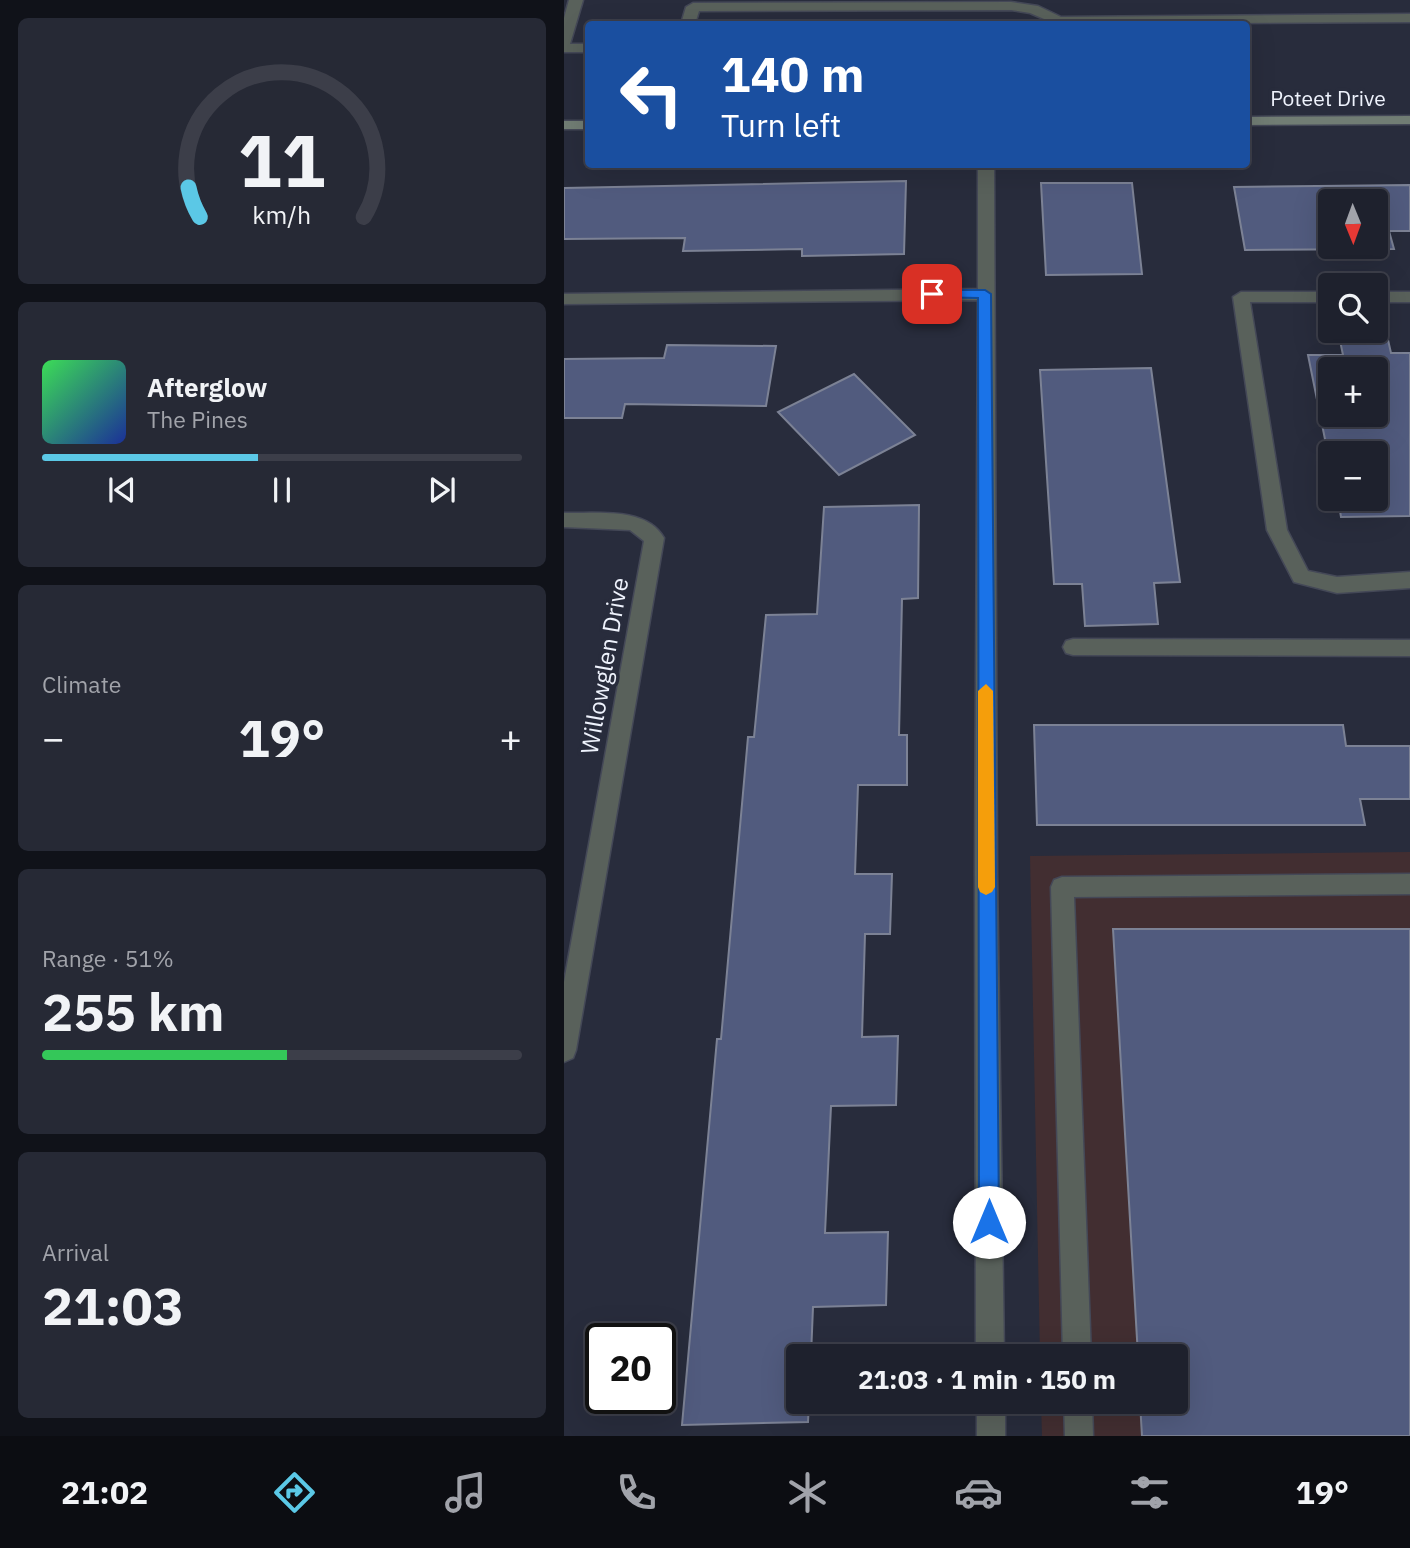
<!DOCTYPE html>
<html lang="en">
<head>
<meta charset="utf-8">
<style>
	:root { --surface:#1e212d; --page:#262935; --text:#f1f3f6; --muted:#a1a3aa; --line:#3c3e49; --accent:#5bc8e6 }
	body { margin:0; font-family:"IBM Plex Sans",sans-serif; background:var(--page); color:var(--text); height:100vh; display:flex; flex-direction:column; font-size:26px; white-space:nowrap }
	* { box-sizing:border-box; margin:0 }
	p { font-size:23px; color:var(--muted) }
	.icon { flex:none; width:38px; height:38px; fill:none; stroke:currentColor; stroke-width:2; stroke-linecap:round; stroke-linejoin:round }
	.map { position:relative; flex:1; overflow:hidden }
	.drawer { display:flex; flex-direction:column; gap:18px; padding:18px; background:#101219; width:564px }
	.drawer>* { flex:none }
	.top-card { position:absolute; left:21px; top:21px; width:665px; height:147px; border-radius:7px; box-shadow:0 7px 28px #0002,0 0 0 2px var(--line); background:#1a4fa0; color:#fff; overflow:hidden }
	.needle { width:46px; rotate:179deg }
	.fabs { position:absolute; left:754px; top:189px; display:grid; gap:14px }
	.fabs a { display:grid; place-items:center; width:70px; height:70px; border-radius:7px; background:var(--surface); box-shadow:0 7px 28px #0002,0 0 0 2px var(--line); font-size:35px }
	.speed { position:absolute; left:21px; top:1323px; display:flex; gap:14px; font-size:35px; font-weight:700; text-align:center }
	.speed>* { display:grid; place-content:center; width:91px; height:91px; border-radius:50%; background:var(--surface); box-shadow:0 7px 28px #0002,0 0 0 2px var(--line); line-height:1 }
	.speed .limit { border:4px solid #111; border-radius:10px; background:#fff; color:#111 }
	.pin { position:absolute; display:grid; place-items:center; width:60px; height:60px; color:#fff; margin:-30px; border-radius:14px; box-shadow:0 4px 10px #0006 }
	.me { position:absolute; width:77px; margin:-38px; rotate:0deg; stroke-linejoin:round; filter:drop-shadow(0 0 5px #0008) }
	.turn { display:flex; align-items:center; gap:24px; height:147px; padding:0 21px; font-size:32px }
	.turn .icon { width:91px; height:91px; stroke-width:2.5 }
	.turn b { display:block; font-size:49px; line-height:60px }
	.big { font-size:52px; font-weight:800; line-height:1.1 }
	.drawer .card { flex:1; display:flex; flex-direction:column; justify-content:center; gap:10px; min-width:0; padding:0 24px; border-radius:10px; background:var(--page) }
	.drawer .dial { align-items:center; gap:0 }
	.dial svg { height:182px; overflow:visible; fill:none; stroke:var(--line); stroke-width:7; stroke-linecap:round; text-anchor:middle }
	.dial text { fill:var(--text); stroke:none }
	.song { display:flex; align-items:center; gap:21px }
	.cover { width:84px; height:84px; border-radius:10px; background:linear-gradient(135deg,hsl(130 70% 55%),hsl(230 70% 35%)) }
	.played { height:7px; border-radius:4px; background:linear-gradient(90deg,var(--accent) 45%,var(--line) 45%) }
	.keys { display:flex; justify-content:space-around; direction:ltr }
	.heat { display:flex; justify-content:space-between; align-items:center; font-size:38px; direction:ltr }
	.charge { height:10px; border-radius:5px; background:linear-gradient(90deg,#34c759 51%,var(--line) 0) }
	.trip { position:absolute; left:222px; top:1344px; width:402px; height:70px; border-radius:7px; background:var(--surface); box-shadow:0 7px 28px #0002,0 0 0 2px var(--line); font-weight:800; line-height:70px; text-align:center }
	.tabs { display:flex; height:112px; justify-content:space-around; align-items:center; background:#0c0d12; color:var(--muted) }
	.tabs .icon { width:49px; height:49px }
	.tabs .active { color:var(--accent) }
	.tabs b { font-size:32px; color:var(--text) }
	main { display:flex; flex:1; min-height:0 }
	.map>svg:first-child { display:block }
	.commercial { fill:#422e31 }
	.building { fill:#515b7e; stroke:#7c8295; stroke-width:2; fill-rule:evenodd }
	.lines { fill:none; stroke-linecap:round; stroke-linejoin:round }
	.lane-casing { stroke:#444857; stroke-width:3 }
	.street-casing { stroke:#444857; stroke-width:3 }
	.secondary-casing { stroke:#444857; stroke-width:3 }
	.lane { fill:#59615b; fill-rule:evenodd }
	.street { fill:#59615b; fill-rule:evenodd }
	.secondary { fill:#717d74; fill-rule:evenodd }
	.route { fill:#1a73e8; stroke:#114b97; stroke-width:2 }
	.slow { fill:#f59e0b }
	.labels { text-anchor:middle; stroke-width:7; stroke-linejoin:round; paint-order:stroke }
	.far-street-label { font-size:21px; fill:#eef2fc; stroke:#282c3c }
	.street-label { font-size:24px; fill:#eef2fc; stroke:#282c3c }
</style>
</head>
<body>
<main>
<section class="drawer">
<div class="card dial"><svg viewBox="0 0 100 80">
<path d="M14 69A42 42 0 1 1 86 69"/>
<path d="M14 69A42 42 0 0 1 9 56" stroke="#5bc8e6"/>
<text x="50" y="56" font-size="32" font-weight="700">11</text>
<text x="50" y="72" font-size="11">km/h</text>
</svg></div>
<div class="card">
<div class="song"><i class="cover"></i><div><b>Afterglow</b><p>The Pines</p></div></div>
<div class="played"></div>
<div class="keys"><svg class="icon" aria-label="previous" viewBox="0 0 24 24"><path d="M18 5L8 12l10 7zM5 5v14"/></svg><svg class="icon" aria-label="pause" viewBox="0 0 24 24"><path d="M8 5v14M16 5v14"/></svg><svg class="icon" aria-label="next" viewBox="0 0 24 24"><path d="M6 5l10 7-10 7zM19 5v14"/></svg></div>
</div>
<div class="card"><p>Climate</p>
<div class="heat"><a>−</a><b class="big">19°</b><a>+</a></div>
</div>
<div class="card"><p>Range · 51%</p><b class="big">255 km</b><div class="charge"></div></div>
<div class="card"><p>Arrival</p><b class="big">21:03</b></div>
</section>
<div class="map">
<svg width="847" height="1436" viewBox="0 0 847 1436">
	<rect width="100%" height="100%" fill="#282c3c"/>
	<path class="commercial" d="M 846,852 L 846,1436 L 478,1436 L 477,1402 L 612,1402 L 612,1356 L 476,1356 L 466,856 Z"/>
	<path class="building" d="M 342,181 L 340,254 L 238,256 L 238,249 L 119,251 L 121,238 L 0,239 L 0,188 Z
		M 477,183 L 568,183 L 578,274 L 482,275 Z
		M 846,185 L 846,231 L 825,231 L 830,249 L 681,250 L 670,187 ZM 766,201 L 812,201 L 812,247 L 766,247 Z
		M 774,331 L 822,331 L 827,353 L 846,353 L 846,516 L 777,517 L 774,499 L 812,499 L 812,453 L 766,453 L 766,464 L 744,355 L 779,355 ZM 766,369 L 812,369 L 812,415 L 766,415 Z
		M 103,345 L 212,346 L 202,406 L 61,404 L 58,418 L 0,418 L 0,359 L 100,358 Z
		M 587,368 L 616,582 L 590,583 L 594,624 L 521,626 L 518,584 L 490,584 L 476,370 Z
		M 290,374 L 351,435 L 275,475 L 214,412 Z
		M 355,505 L 354,598 L 338,599 L 335,735 L 343,735 L 343,785 L 294,785 L 291,874 L 328,874 L 326,934 L 301,934 L 298,1037 L 334,1036 L 332,1105 L 267,1106 L 261,1233 L 324,1232 L 322,1305 L 249,1307 L 247,1356 L 234,1356 L 234,1402 L 245,1402 L 244,1422 L 118,1425 L 153,1039 L 157,1039 L 184,737 L 190,737 L 202,615 L 253,614 L 260,507 Z
		M 470,725 L 779,725 L 782,746 L 846,746 L 846,799 L 796,799 L 801,825 L 473,825 Z
		M 549,929 L 846,929 L 846,1436 L 578,1436 L 576,1402 L 612,1402 L 612,1356 L 574,1356 Z"/>
	<g class="lines">
		<g class="lane-casing">
			<path id="lane" d="M 5,0 L 19,0 L 6,44 L 24,44 L 24,52 L 0,52 L 0,18 Z
				M 447,2 L 474,6 L 497,17 L 847,14 L 847,22 L 492,24 L 466,13 L 447,10 L 135,11 L 131,24 L 117,24 L 122,7 L 129,3 Z
				M 414,164 L 430,164 L 433,874 L 440,1356 L 412,1356 L 411,874 L 414,300 L 0,304 L 0,294 L 414,289 Z
				M 677,292 L 766,292 L 766,302 L 686,302 L 723,530 L 744,571 L 773,577 L 847,572 L 847,588 L 773,593 L 730,582 L 703,530 L 669,297 Z
				M 812,292 L 847,292 L 847,302 L 812,302 Z
				M 509,639 L 847,640 L 847,656 L 509,655 L 502,653 L 499,647 L 502,641 Z
				M 847,874 L 847,894 L 510,897 L 527,1356 L 499,1356 L 487,887 L 490,880 L 498,877 Z
				M 413,1402 L 441,1402 L 441,1436 L 413,1436 Z
				M 500,1402 L 528,1402 L 529,1436 L 501,1436 Z"/>
		</g>
		<g class="street-casing">
			<path id="street" d="M 0,513 C 31,514 82,506 100,538 L 12,1050 L 9,1058 L 0,1062 L 0,982 L 80,541 L 66,530 L 0,527 Z"/>
		</g>
		<g class="secondary-casing">
			<path id="secondary" d="M 847,116 L 847,124 L 682,125 L 682,117 Z
				M 0,121 L 24,121 L 24,129 L 0,129 Z"/>
		</g>
		<use href="#lane" class="lane"/>
		<use href="#street" class="street"/>
		<use href="#secondary" class="secondary"/>
	</g>
	<path class="route" d="M 368,290 L 421,290 L 427,294 L 435,1222 L 432,1229 L 425,1232 L 418,1229 L 415,1222 L 414,298 L 364,297 L 364,291 Z"/>
	<path class="slow" d="M 422,684 L 429,691 L 431,887 L 428,892 L 422,895 L 416,892 L 414,887 L 414,691 Z"/>
	<g class="labels">
		<g class="far-street-label">
			<text x="764" y="106">Poteet Drive</text>
		</g>
		<g class="street-label">
			<text transform="translate(41 666) rotate(-80)" y="8">Willowglen Drive</text>
		</g>
	</g>
</svg>
<div class="fabs">
<a><svg class="needle" viewBox="-14 -14 28 28"><path d="M0-13l5 13h-10z" fill="#e53935"/><path d="M0 13l5-13h-10z" fill="#a1a3aa"/></svg></a>
<a><svg class="icon" aria-label="search" viewBox="0 0 24 24"><circle cx="10" cy="10" r="6"/><path d="M15 15l6 6"/></svg></a>
<a>+</a>
<a>−</a>
</div>
<div class="speed"><div class="limit">20</div></div>
<div class="pin" style="left:368px;top:294px;background:#d93025"><svg class="icon" aria-label="arrive" viewBox="0 0 24 24"><path d="M6 21V4h12l-3 4 3 4H6"/></svg></div>
<svg class="me" style="left:425px;top:1222px" viewBox="-20 -20 40 40"><circle r="19" fill="#fff"/><path d="M0-13L10 11 0 6-10 11z" fill="#1a73e8"/></svg>
<div class="trip">21:03 · 1 min · 150 m</div>
<div class="top-card">
<div class="turn"><svg class="icon" aria-label="left" viewBox="0 0 24 24"><path d="M17 20v-9H6M10 6l-5 5 5 5"/></svg><div><b>140 m</b>Turn left</div></div>
</div>
</div>
</main>
<nav class="tabs">
<b>21:02</b>
<svg class="icon active" aria-label="directions" viewBox="0 0 24 24"><path d="M12 3l9 9-9 9-9-9zM9 14v-3h6M13 9l2 2-2 2"/></svg>
<svg class="icon" aria-label="music" viewBox="0 0 24 24"><path d="M9 18V5l10-2v13"/><circle cx="6" cy="18" r="3"/><circle cx="16" cy="16" r="3"/></svg>
<svg class="icon" aria-label="phone" viewBox="0 0 24 24"><path d="M5 4h4l2 5-3 2q2 4 5 5l2-3 5 2v4C11 20 4 13 5 4z"/></svg>
<svg class="icon" aria-label="climate" viewBox="0 0 24 24"><path d="M12 3v18M4 7l16 10M4 17L20 7"/></svg>
<svg class="icon" aria-label="car" viewBox="0 0 24 24"><path d="M5 17H2v-5l4-1 3-4h7l3 4 3 1v5h-3M9 17h6M6 11h13"/><circle cx="7" cy="17" r="2"/><circle cx="17" cy="17" r="2"/></svg>
<svg class="icon" aria-label="filters" viewBox="0 0 24 24"><path d="M4 7h16M4 17h16"/><circle cx="9" cy="7" r="2"/><circle cx="15" cy="17" r="2"/></svg>
<b>19°</b>
</nav>
</body>
</html>
